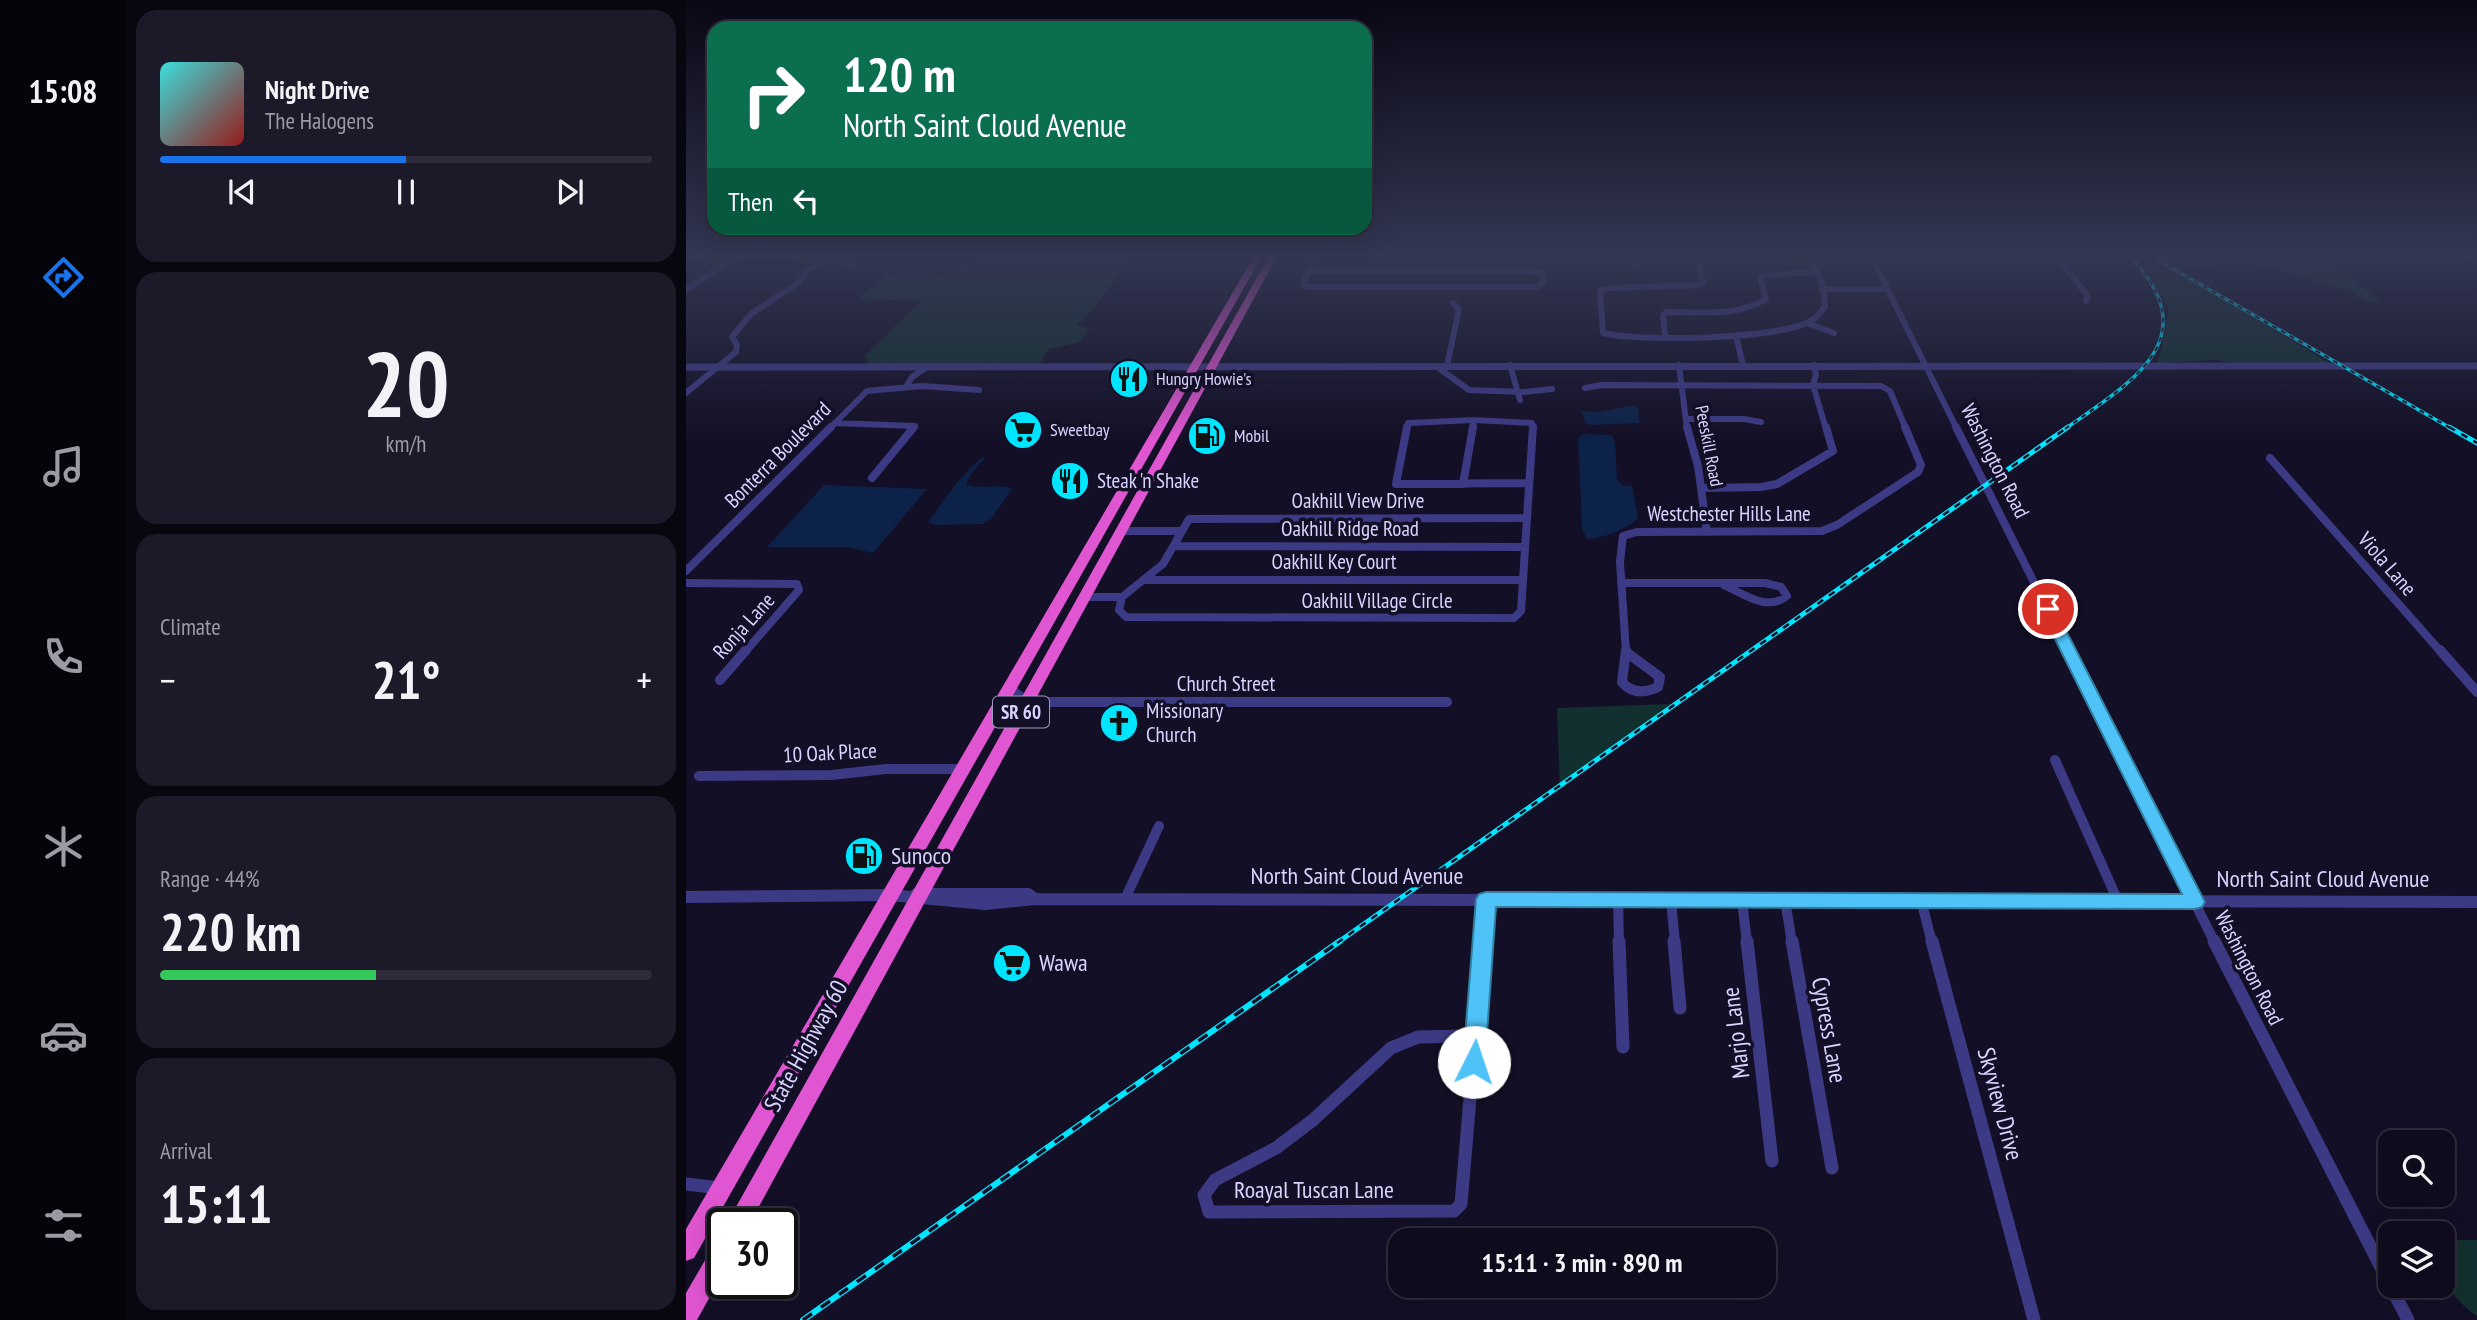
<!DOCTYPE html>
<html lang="en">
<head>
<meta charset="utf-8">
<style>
	:root { --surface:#0e0b1c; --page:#1c1929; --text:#f1f3f6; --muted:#9b9ba3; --line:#2e2b3b; --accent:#1a73e8 }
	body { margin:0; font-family:"PT Sans Narrow",sans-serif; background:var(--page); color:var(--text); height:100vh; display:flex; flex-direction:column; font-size:26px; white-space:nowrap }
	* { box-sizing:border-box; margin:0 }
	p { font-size:23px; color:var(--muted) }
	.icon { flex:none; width:38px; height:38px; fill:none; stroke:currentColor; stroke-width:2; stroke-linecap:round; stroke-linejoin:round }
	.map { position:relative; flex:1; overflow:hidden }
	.drawer { display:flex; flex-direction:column; gap:10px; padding:10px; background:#08060f; width:560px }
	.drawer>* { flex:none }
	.guide { position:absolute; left:21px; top:21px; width:665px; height:214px; border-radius:21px; box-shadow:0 7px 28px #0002,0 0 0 2px var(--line); background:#0b6e4f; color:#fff; overflow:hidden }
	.buttons { position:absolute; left:1692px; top:1130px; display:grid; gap:14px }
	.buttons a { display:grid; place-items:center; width:77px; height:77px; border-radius:14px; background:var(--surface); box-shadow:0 7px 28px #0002,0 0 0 2px var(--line); font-size:35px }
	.speed { position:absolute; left:21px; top:1208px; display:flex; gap:14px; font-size:35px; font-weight:700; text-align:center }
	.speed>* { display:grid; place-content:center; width:91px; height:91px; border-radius:50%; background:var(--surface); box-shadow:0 7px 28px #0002,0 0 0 2px var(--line); line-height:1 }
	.speed .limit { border:4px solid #111; border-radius:10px; background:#fff; color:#111 }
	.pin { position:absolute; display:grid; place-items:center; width:60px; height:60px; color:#fff; margin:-30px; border:4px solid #fff; border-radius:50%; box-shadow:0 2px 7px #0007 }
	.me { position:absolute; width:77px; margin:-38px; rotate:4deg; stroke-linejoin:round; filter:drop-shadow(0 0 5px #0008) }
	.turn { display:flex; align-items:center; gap:24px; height:147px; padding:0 21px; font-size:32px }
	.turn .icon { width:91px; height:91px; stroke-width:2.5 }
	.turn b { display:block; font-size:49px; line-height:60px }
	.then { display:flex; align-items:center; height:66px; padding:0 21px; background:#0003; gap:14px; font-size:26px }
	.big { font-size:52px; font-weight:600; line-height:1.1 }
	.drawer .tile { flex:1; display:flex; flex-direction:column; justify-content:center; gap:10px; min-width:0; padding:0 24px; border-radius:21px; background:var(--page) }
	.drawer .dial { align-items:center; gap:0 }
	.dial b { font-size:91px; line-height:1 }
	.song { display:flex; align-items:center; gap:21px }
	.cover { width:84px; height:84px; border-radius:10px; background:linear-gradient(135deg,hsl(180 70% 55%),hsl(0 70% 35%)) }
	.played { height:7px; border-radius:4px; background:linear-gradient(90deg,var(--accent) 50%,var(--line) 50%) }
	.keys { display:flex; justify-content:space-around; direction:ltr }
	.heat { display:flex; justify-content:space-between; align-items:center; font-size:38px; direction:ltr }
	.charge { height:10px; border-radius:5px; background:linear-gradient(90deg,#34c759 44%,var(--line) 0) }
	.trip { position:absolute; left:702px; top:1228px; width:388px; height:70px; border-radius:21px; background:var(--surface); box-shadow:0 7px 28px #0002,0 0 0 2px var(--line); font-weight:600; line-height:70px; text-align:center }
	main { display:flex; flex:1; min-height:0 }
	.dock { display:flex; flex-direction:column; width:126px; justify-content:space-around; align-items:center; background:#06040b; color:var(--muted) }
	.dock .icon { width:49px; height:49px }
	.dock .active { color:var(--accent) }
	.dock b { font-size:32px; color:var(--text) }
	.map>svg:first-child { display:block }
	.green { fill:#12302f }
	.water { fill:#0c2248 }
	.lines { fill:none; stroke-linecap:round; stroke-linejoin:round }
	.minor-far3 { stroke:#3d3a85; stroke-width:6 }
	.minor-far2 { stroke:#3d3a85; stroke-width:8 }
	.minor-far1 { stroke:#3d3a85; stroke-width:10 }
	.minor { stroke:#3d3a85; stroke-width:13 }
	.tertiary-far1 { stroke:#3d3a85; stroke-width:7 }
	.tertiary { stroke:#3d3a85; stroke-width:12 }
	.trunk { fill:#e055d1; fill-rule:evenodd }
	.rail-far2-casing { stroke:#00e5ff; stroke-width:3.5 }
	.rail-far1-casing { stroke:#00e5ff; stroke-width:5 }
	.rail-casing { stroke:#00e5ff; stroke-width:6 }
	.rail-far2 { stroke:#130f26; stroke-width:2; stroke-dasharray:5; stroke-linecap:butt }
	.rail-far1 { stroke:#130f26; stroke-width:2.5; stroke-dasharray:7; stroke-linecap:butt }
	.rail { stroke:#130f26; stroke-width:3.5; stroke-dasharray:11; stroke-linecap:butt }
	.route { fill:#4fc3f7; stroke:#337fa1; stroke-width:2 }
	.labels { text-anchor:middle; stroke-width:7; stroke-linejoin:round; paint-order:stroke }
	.far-poi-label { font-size:18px; fill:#d9d4ff; stroke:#130f26; text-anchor:start }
	.far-street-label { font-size:18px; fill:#d9d4ff; stroke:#130f26 }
	.shield { fill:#130f26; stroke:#9e99be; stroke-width:2 }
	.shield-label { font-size:19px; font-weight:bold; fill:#d9d4ff }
	.street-label { font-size:21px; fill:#d9d4ff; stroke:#130f26 }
	.poi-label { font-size:21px; fill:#d9d4ff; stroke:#130f26; text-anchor:start }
	.near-poi-label { font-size:24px; fill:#d9d4ff; stroke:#130f26; text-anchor:start }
	.near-street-label { font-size:24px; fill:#d9d4ff; stroke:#130f26 }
</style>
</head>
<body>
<main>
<nav class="dock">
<b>15:08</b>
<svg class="icon active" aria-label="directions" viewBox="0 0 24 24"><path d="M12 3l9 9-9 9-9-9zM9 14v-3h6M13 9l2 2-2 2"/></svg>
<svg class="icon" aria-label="music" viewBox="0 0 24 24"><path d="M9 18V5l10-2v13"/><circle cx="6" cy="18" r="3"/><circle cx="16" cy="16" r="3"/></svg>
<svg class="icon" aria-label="phone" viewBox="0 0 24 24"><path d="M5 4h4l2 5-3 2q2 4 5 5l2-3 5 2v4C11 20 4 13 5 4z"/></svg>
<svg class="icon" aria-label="climate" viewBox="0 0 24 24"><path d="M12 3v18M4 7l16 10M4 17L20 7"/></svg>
<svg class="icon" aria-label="car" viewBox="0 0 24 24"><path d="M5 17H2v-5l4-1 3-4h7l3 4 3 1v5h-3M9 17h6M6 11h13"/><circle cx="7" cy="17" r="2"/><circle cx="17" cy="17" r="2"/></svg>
<svg class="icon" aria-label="filters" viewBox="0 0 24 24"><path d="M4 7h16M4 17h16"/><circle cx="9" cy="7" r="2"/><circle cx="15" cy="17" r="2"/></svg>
</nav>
<section class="drawer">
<div class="tile">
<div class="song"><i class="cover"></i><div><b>Night Drive</b><p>The Halogens</p></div></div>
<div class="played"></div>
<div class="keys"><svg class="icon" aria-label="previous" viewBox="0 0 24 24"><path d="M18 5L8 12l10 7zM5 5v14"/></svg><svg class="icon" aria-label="pause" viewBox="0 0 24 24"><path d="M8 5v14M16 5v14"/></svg><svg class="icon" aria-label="next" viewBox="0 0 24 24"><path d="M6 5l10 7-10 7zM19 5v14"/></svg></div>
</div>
<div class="tile dial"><b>20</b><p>km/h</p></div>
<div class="tile"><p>Climate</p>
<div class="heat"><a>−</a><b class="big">21°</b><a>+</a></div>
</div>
<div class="tile"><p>Range · 44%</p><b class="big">220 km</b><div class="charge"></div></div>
<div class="tile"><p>Arrival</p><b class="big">15:11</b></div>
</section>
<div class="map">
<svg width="1791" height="1320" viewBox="0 0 1791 1320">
	<rect width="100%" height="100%" fill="#130f26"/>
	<path class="green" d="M 289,256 L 449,256 C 431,274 408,313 391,324 L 403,330 L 394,342 L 363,349 L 352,366 L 197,366 L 182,363 L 179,355 C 200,337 216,317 237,301 L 171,299 L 203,274 L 204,277 C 239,278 261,280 289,256 Z
		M 1457,256 L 1638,256 L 1695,302 L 1679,301 L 1666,291 L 1586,268 L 1571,265 L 1483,267 L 1647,365 L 1553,364 L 1530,360 L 1471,363 L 1476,348 L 1483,308 L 1462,272 Z
		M 984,704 L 874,790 L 871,708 Z
		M 1757,1240 L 1791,1240 L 1791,1316 C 1759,1294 1757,1276 1757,1240 Z"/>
	<path class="water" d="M 944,406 L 951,406 L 954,423 L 905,425 L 900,423 L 895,411 L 913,412 Z
		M 899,434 L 926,435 L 929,444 L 931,480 L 936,485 L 946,486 L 952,518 C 943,528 916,539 901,539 L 896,529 L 892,438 Z
		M 296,457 L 299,458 L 285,474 L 280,484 C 294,491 314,482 326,489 L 305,519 L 297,524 L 250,525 L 242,522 L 272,481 Z
		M 138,485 L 139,485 L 241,489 L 187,553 L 161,547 L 81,547 Z"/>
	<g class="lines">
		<path class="minor-far3" d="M 0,256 L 107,256 L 167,264
			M 949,256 L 949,264
			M 1011,256 L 1017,283 L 1014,285 L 924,288 L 914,291 L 917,333 C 953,342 1098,340 1128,319 C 1132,316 1135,311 1139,307 L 1138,289 L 1124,256
			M 1185,256 L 1271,429
			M 1371,257 L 1402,296 L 1400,301
			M 1186,260 L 1373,260
			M 622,271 L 847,271 L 856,274 L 857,283 L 851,287 L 622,287 L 617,285 Z
			M 622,271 L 630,256
			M 1136,289 L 1201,289
			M 0,290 L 49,257
			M 1121,323 L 1148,333
			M 979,335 L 977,316 L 980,312 C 1013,312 1051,317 1080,299 L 1074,278 L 1077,275 L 1130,272
			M 1050,336 L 1057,365
			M 824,365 L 834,400
			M 993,365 L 1001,429
			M 1128,365 L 1130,375 L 1127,385 L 1140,429
			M 755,366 L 754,369 L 783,390 L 838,392 L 866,389
			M 761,366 L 773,309 L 767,303
			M 220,387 L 226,377 L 241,367
			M 899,388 L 916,385 L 1195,386 L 1204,391 L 1220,429
			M 0,393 L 50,352 L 51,345 L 46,337 L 65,314 L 112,283 L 123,269 L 145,256
			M 1001,419 L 1058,419 L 1075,422
			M 149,423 L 229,426 L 227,429
			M 143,429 L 181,391 L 236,386 L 293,390
			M 721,429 L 722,423 L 788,420 L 846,423 L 847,429
			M 787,429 L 788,420"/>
		<path class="minor-far2" d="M 721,427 L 710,484 L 843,483
			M 1001,427 L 1012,466 L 1021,532
			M 1270,427 L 1383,652
			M 1584,458 L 1755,652
			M 186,478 L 228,427
			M 777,484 L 787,427
			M 1015,488 L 1075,487 L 1091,484 L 1147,451 L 1140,427
			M 841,518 L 835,611 L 828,618 L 440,617 L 433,610 L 436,597 L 477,564 L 503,519 Z
			M 841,518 L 847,427
			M 436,531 L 495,531
			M 489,546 L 839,547
			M 0,571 L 145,427
			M 460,580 L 837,580
			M 0,583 L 111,584 L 113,590 L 59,652
			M 935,583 L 1079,583 L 1095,587 L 1101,596 C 1081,612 1058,594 1038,585
			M 399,597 L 436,597
			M 940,652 L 934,562 L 937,536 L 951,532 L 1136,531 L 1151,525 L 1232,472 L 1235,465 L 1219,427"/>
		<path class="minor-far1" d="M 940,650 L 936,682 C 946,694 959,693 972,687 L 974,677 L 940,652
			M 1382,650 L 1529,943
			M 1754,650 L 1791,692
			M 34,680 L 60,650
			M 323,688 L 341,702 L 761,702
			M 1369,760 L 1432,901
			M 13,776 L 145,775 L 200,769 L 276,769
			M 439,899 L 473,826
			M 932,899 L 933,943
			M 985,900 L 989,943
			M 1056,900 L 1061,943
			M 1099,900 L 1106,943
			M 1235,900 L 1246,943
			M 797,943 L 800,899"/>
		<path class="minor" d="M 933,941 L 937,1047
			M 988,941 L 994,1008
			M 1061,941 L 1086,1161
			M 1106,941 L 1146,1168
			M 1246,941 L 1348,1320
			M 1528,941 L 1722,1320
			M 790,1028 L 775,1204 L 768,1211 L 523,1212 L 518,1195 L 529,1180 L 590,1148 L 627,1120 L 705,1048 L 732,1037 L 783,1036 Z
			M 790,1028 L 797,941
			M 0,1184 L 34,1188"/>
		<path class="tertiary-far1" d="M 1784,256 L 1791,261
			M 0,367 L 1791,366"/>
		<path class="tertiary" d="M 230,894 L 342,894 L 349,899
			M 204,895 L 299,904 L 349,899 L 1791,902
			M 0,897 L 207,895"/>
		<path class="trunk" d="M 568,256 L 576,256 L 8,1258 L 0,1261 L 0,1229 Z
			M 583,256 L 591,256 L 64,1223 L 41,1223 Z
			M 37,1240 L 37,1273 L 11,1320 L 0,1320 L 0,1293 L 29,1243 Z"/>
		<g class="rail-far2-casing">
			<path id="rail-far2" d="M 1465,256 L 1766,429
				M 1379,429 C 1447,381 1522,339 1444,256"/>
		</g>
		<g class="rail-far1-casing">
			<path id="rail-far1" d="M 1763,427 L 1791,443
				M 651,943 L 1382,427"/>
		</g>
		<g class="rail-casing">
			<path id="rail" d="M 117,1320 L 654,941"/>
		</g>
		<use href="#rail-far2" class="rail-far2"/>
		<use href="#rail-far1" class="rail-far1"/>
		<use href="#rail" class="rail"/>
	</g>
	<linearGradient id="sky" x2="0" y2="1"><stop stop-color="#0a0815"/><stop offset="0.58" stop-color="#333752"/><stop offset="1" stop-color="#333752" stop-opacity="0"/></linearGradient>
	<rect width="1791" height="441" fill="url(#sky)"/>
	<path class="route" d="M 1362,604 L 1369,609 L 1519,902 L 1516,907 L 1509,909 L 810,907 L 799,1062 L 796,1068 L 788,1071 L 780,1068 L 777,1062 L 790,899 L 793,894 L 800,892 L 1496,894 L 1354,609 Z"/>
	<defs>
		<g id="restaurant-disc" transform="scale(2.0125)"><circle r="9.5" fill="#00e5ff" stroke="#130f26"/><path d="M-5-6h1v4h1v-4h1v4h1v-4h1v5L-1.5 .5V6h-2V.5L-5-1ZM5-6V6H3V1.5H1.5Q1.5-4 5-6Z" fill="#111"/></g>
		<g id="supermarket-disc" transform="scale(2.0125)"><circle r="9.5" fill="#00e5ff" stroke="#130f26"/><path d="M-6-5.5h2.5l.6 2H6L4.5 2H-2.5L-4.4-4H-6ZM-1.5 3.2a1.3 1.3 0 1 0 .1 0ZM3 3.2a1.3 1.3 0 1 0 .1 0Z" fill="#111"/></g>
		<g id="fuel-disc" transform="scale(2.0125)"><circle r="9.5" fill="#00e5ff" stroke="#130f26"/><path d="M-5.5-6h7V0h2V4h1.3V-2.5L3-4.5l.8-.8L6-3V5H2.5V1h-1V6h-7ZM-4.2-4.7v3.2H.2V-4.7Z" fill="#111"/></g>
		<g id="church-disc" transform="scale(2.0125)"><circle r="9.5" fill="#00e5ff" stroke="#130f26"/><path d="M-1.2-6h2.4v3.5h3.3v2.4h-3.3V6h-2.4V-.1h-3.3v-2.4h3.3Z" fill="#111"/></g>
	</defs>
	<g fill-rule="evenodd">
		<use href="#restaurant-disc" x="443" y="379"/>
		<use href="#supermarket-disc" x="337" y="430"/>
		<use href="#fuel-disc" x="521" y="436"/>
		<use href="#restaurant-disc" x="384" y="481"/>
		<use href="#church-disc" x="433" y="723"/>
		<use href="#fuel-disc" x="178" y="856"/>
		<use href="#supermarket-disc" x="326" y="963"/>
	</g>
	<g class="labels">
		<g class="far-poi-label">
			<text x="470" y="385">Hungry Howie's</text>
			<text x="364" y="436">Sweetbay</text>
			<text x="548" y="442">Mobil</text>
		</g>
		<g class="far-street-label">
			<text transform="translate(1023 446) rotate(79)" y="6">Peeskill Road</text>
		</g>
		<rect class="shield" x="307" y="696.5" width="56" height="31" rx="5"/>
		<g class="shield-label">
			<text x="335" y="719">SR 60</text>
		</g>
		<g class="street-label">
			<text transform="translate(92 455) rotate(-45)" y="7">Bonterra Boulevard</text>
			<text transform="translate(1309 461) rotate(63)" y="7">Washington Road</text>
			<text x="672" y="508">Oakhill View Drive</text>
			<text x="1043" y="521">Westchester Hills Lane</text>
			<text x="664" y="536">Oakhill Ridge Road</text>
			<text x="648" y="569">Oakhill Key Court</text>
			<text transform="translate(1701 564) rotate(49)" y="7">Viola Lane</text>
			<text x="691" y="608">Oakhill Village Circle</text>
			<text transform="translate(58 626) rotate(-48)" y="7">Ronja Lane</text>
			<text x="540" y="691">Church Street</text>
			<text transform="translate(144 753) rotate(-3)" y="7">10 Oak Place</text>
			<text transform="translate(1563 968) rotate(63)" y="7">Washington Road</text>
		</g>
		<g class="poi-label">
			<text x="411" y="488">Steak 'n Shake</text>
			<text x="460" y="718">Missionary<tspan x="460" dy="24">Church</tspan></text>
		</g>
		<g class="near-poi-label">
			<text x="205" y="864">Sunoco</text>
			<text x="353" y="971">Wawa</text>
		</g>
		<g class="near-street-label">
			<text x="671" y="884">North Saint Cloud Avenue</text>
			<text x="1637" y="887">North Saint Cloud Avenue</text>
			<text transform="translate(1143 1030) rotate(80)" y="8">Cypress Lane</text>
			<text transform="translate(1050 1033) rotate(-97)" y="8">Marjo Lane</text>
			<text transform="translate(120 1046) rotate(-61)" y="8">State Highway 60</text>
			<text transform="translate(1314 1104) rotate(75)" y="8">Skyview Drive</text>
			<text x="628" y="1198">Roayal Tuscan Lane</text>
		</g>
	</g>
</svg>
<div class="buttons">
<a><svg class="icon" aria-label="search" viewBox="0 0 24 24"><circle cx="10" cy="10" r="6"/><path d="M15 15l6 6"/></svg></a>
<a><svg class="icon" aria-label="layers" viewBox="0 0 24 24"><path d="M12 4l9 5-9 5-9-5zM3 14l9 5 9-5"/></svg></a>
</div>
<div class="speed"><div class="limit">30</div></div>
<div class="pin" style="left:1362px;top:609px;background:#d93025"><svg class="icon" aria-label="arrive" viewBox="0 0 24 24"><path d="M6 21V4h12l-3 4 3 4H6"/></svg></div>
<svg class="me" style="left:788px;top:1062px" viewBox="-20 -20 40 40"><circle r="19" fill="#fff"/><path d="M0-13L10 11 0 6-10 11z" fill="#4fc3f7"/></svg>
<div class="trip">15:11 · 3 min · 890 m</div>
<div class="guide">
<div class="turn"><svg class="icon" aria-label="right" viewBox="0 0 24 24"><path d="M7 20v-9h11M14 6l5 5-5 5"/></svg><div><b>120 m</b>North Saint Cloud Avenue</div></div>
<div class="then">Then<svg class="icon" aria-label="left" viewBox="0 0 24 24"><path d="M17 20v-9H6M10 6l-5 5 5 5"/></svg></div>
</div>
</div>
</main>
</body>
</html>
